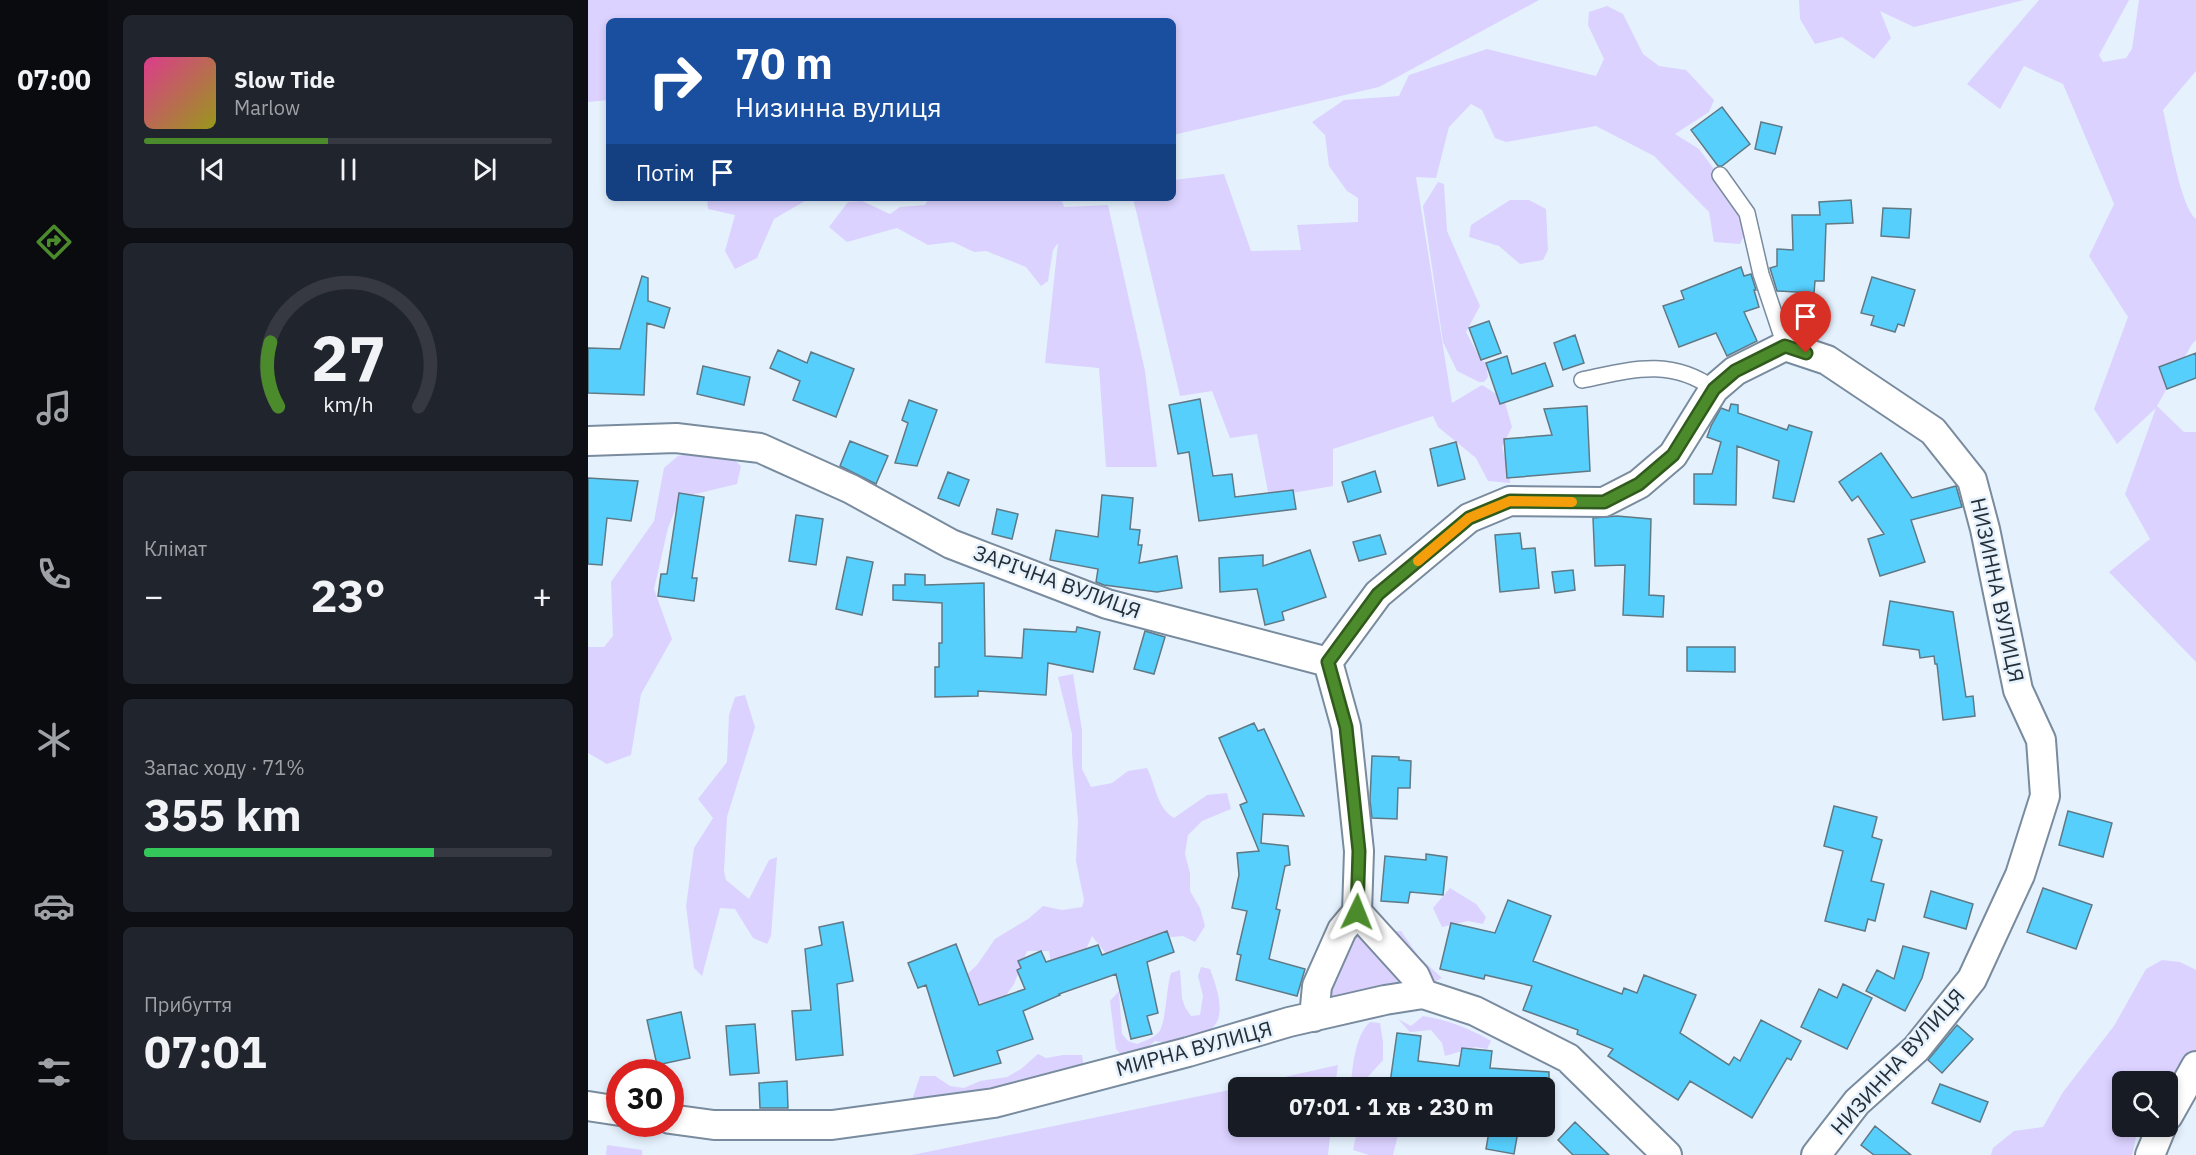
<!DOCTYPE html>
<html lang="uk">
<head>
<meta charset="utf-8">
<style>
	:root { --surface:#171b24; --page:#20242c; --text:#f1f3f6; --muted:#9ea1a6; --line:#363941; --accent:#4c8b2c }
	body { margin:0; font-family:"IBM Plex Sans",sans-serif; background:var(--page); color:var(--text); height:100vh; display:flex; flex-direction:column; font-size:22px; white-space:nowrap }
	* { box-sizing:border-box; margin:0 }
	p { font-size:20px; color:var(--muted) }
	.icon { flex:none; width:33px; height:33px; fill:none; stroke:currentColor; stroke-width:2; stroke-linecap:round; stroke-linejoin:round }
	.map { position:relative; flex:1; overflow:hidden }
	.sheet { display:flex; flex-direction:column; gap:15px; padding:15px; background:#0d0f14; width:480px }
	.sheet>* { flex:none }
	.hud { position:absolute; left:18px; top:18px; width:570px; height:183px; border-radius:9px; box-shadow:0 3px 9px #0003; background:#1a4fa0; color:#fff; overflow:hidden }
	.tools { position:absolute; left:1524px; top:1071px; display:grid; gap:12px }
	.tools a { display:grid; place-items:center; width:66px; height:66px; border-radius:9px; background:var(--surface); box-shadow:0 3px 9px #0003; font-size:30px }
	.speed { position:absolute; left:18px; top:1059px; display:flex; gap:12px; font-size:30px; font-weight:700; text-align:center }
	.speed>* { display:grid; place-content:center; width:78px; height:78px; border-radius:50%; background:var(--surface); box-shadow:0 3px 9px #0003; line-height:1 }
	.speed .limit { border:9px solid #d22; background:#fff; color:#111 }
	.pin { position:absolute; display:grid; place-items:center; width:51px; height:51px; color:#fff; margin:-62px -26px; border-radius:50% 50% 50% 0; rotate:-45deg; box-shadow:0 0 6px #0007 }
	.pin .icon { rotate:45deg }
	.me { position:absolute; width:66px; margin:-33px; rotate:2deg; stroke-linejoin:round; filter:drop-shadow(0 0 4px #0008) }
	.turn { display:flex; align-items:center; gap:21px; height:126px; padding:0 30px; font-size:27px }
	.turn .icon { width:78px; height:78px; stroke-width:2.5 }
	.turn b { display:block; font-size:42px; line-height:51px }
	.then { display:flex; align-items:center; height:57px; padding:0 30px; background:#0003; gap:12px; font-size:22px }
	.big { font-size:45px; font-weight:800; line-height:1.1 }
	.sheet .tile { flex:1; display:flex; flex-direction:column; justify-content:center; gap:9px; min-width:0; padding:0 21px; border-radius:9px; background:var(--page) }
	.sheet .dial { align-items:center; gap:0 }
	.dial svg { height:156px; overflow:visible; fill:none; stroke:var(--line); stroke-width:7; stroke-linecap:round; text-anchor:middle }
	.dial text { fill:var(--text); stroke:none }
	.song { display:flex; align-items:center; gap:18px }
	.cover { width:72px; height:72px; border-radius:9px; background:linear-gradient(135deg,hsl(330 70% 55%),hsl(60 70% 35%)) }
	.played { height:6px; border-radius:3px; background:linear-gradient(90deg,var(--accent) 45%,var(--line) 45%) }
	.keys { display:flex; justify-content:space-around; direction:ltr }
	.heat { display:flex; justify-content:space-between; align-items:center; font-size:33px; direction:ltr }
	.charge { height:9px; border-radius:4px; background:linear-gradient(90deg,#34c759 71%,var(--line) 0) }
	.trip { position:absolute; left:640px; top:1077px; width:327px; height:60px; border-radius:9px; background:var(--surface); box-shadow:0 3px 9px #0003; font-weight:800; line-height:60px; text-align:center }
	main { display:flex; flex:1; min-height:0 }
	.menu { display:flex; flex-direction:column; width:108px; justify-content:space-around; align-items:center; background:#090b0e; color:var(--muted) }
	.menu .icon { width:42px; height:42px }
	.menu .current { color:var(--accent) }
	.menu b { font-size:27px; color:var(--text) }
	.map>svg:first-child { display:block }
	.green { fill:#dbd2ff }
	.building { fill:#57cffd; stroke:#5f7985; stroke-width:1.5 }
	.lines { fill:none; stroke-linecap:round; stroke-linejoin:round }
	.service-casing { stroke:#798b9e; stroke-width:18 }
	.minor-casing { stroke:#798b9e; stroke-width:32 }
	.service { stroke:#fff; stroke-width:15 }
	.minor { stroke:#fff; stroke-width:28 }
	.route-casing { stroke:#315a1d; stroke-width:15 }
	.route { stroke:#4c8b2c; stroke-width:10 }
	.slow { stroke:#f59e0b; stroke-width:10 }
	.labels { text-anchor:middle; stroke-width:5; stroke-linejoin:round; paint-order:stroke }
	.street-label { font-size:21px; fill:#252d35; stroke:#e5f2fe }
</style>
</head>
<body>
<main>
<nav class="menu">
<b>07:00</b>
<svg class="icon current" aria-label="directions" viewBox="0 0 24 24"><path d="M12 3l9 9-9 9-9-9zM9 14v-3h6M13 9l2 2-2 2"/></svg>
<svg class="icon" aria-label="music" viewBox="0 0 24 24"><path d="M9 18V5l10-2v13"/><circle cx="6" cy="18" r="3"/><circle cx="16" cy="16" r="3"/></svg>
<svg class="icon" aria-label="phone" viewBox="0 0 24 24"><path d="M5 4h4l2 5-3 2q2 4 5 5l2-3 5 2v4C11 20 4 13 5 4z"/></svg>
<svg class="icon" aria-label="climate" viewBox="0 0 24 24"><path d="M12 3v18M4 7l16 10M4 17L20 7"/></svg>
<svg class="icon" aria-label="car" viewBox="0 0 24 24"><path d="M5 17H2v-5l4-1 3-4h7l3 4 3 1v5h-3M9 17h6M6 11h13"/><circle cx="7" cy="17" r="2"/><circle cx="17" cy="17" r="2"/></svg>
<svg class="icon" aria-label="filters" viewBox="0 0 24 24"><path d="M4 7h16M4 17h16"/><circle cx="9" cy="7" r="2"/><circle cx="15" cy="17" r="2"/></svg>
</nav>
<section class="sheet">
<div class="tile">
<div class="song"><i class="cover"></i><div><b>Slow Tide</b><p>Marlow</p></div></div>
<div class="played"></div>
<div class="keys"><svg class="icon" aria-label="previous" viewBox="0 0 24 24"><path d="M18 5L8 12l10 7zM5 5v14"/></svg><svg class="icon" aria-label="pause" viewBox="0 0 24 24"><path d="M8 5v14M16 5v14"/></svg><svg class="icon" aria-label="next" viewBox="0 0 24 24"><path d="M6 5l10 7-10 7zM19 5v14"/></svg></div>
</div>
<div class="tile dial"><svg viewBox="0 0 100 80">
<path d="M14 69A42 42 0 1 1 86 69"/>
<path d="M14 69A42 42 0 0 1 10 36" stroke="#4c8b2c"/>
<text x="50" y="56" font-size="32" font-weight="700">27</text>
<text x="50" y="72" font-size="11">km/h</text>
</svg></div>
<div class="tile"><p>Клімат</p>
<div class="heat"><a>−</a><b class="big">23°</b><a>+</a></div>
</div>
<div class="tile"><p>Запас ходу · 71%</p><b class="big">355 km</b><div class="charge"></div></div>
<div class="tile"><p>Прибуття</p><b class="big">07:01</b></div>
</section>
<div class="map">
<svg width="1608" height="1155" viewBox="0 0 1608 1155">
	<rect width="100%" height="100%" fill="#e5f2fe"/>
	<path class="green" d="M 0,0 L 951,0 L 791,87 L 585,135 L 585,21 L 21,21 L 21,100 L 0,102 Z
		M 1211,0 L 1436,0 L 1326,27 L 1292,11 L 1303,38 L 1286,59 L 1254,37 L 1227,44 L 1212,19 Z
		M 1451,0 L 1541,0 L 1511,55 L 1515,62 L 1538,58 L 1544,49 L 1551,0 L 1608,0 L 1608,71 L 1575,110 C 1581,133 1592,206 1608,219 L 1608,340 L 1604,344 L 1569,406 L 1596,432 L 1608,432 L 1608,662 L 1521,572 L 1562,539 L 1537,494 L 1568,408 L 1529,444 L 1506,409 L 1540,317 L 1501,256 L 1526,204 L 1475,84 L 1436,66 L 1412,109 L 1379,84 Z
		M 1019,6 L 1035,14 L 1055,54 L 1071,66 L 1098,70 L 1126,100 L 1121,112 L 1087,134 L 1111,149 L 1151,203 L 1157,233 L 1152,244 L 1126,242 L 1121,212 L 1066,156 L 1008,126 L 918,142 L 907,138 L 894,110 L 883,104 L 861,127 L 848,178 L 828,177 L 864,403 L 894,385 L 916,399 L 924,427 L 914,447 L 922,477 L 922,483 L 900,481 L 888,458 L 850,427 L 845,416 L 745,449 L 745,486 L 681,497 L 669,434 L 642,438 L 624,391 L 592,396 L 545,198 L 585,198 L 585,180 L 636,174 L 663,251 L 713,250 L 709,225 L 770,222 L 770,198 L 759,191 L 741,166 L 737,135 L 724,122 L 756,100 L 811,96 L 821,75 L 899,49 L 1008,76 L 1016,59 L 1000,25 L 1001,12 Z
		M 850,182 L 856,184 L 859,231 L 892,306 L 878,332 L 893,360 L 898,363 L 900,377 L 896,382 L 891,382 L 869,371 L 855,342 L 835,206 Z
		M 119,198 L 222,198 L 186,219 L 169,258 L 147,269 L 137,251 L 147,215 L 120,209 Z
		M 341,198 L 473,198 L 476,207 L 520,205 L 557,371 L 569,467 L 518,467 L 511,368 L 457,363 L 470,243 L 465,250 L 460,281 L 453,286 L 438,267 L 398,251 L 386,252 L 365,242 L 340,245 L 309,228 L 259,242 L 241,227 L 260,202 L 274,201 L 302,214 L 312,207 L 337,205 Z
		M 922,200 L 941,200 L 958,209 L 960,250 L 955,260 L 932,264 L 911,246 L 881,237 L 883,225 Z
		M 100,454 L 139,454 L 153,466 L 149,484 L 95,497 L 90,503 L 80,528 L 66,589 L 84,639 L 53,694 L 43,755 L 19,764 L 0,753 L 0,647 L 16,647 L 25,636 L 23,582 L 66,521 L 76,468 L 90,456 Z
		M 485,674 L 494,730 L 494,769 L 503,787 L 524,783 L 540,771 L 559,768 C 568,785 568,807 586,818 L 619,795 L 639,793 L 643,809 L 614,821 L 600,835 L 597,854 L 602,873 L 602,891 L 612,908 L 617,926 L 607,942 L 595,936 L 549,940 L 519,955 L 504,936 L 493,960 L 464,969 L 461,951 L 439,951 L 426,984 L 412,1004 L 389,1002 L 375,978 L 389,965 L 407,939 L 440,919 L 455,906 L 474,910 L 494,907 L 496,900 L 488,861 L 490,821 L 484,754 L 484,734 L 470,677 Z
		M 157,695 L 167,727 L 139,817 L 136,871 L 138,880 L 161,899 L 181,860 L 189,857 L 183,936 L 179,944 L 165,938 L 147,909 L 132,908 L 114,976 L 106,968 L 98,906 L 106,848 L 125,818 L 110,799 L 139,762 L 141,715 L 147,697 Z
		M 862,888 L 888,904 L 898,917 L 895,924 L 880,921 L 854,927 L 845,908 Z
		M 804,931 L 813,931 L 831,957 L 854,978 L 839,986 Z
		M 766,935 L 779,937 L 820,984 L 749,1003 L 743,997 L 741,985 Z
		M 1574,960 L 1592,962 L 1608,970 L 1608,1099 L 1580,1097 L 1580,1082 L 1534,1082 L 1534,1126 L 1554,1127 L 1549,1133 L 1544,1155 L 1403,1155 L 1405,1148 L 1426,1131 L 1455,1127 L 1475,1092 L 1526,1026 L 1558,969 Z
		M 613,967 L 622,969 C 629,988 642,1022 617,1033 C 613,1036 605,1035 599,1036 C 587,1039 580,1044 567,1041 L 552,1054 L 539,1061 L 528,1049 L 522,1001 L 531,991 L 534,1034 L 540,1041 L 549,1044 C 556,1041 564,1039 570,1033 C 578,1026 578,988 583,973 L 592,970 L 594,998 L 597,1007 L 603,1016 L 612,1015 L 615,996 L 610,976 Z
		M 835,1016 C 860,1020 881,1028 903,1041 L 899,1049 L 887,1047 L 857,1056 L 854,1043 L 843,1030 L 822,1032 L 810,1019 L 823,1026 Z
		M 782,1022 L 792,1023 L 795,1042 L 795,1060 L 771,1087 L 763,1087 C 764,1069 767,1035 782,1022 Z
		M 450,1054 L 458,1058 L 475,1055 L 494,1055 L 496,1068 L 332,1111 L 325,1097 L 332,1076 L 347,1076 L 362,1086 L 376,1088 L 392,1081 L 419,1077 L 433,1069 Z
		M 750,1065 L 747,1087 L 652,1087 Z
		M 651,1088 L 651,1126 L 743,1127 L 740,1155 L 324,1155 Z
		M 770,1127 L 812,1127 L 805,1155 L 781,1155 L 765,1150 Z
		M 19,1145 L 54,1150 L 54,1155 L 18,1155 Z"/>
	<path class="building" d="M 1134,107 L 1162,144 L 1134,166 L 1130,166 L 1103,130 Z
		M 1173,122 L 1194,127 L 1187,154 L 1167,149 Z
		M 1263,200 L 1265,223 L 1238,224 L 1236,281 L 1227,281 L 1226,293 L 1189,291 L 1182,268 L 1189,266 L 1189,249 L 1205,250 L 1204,215 L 1232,215 L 1231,202 Z
		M 1295,208 L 1323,209 L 1321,238 L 1293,236 Z
		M 1153,267 L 1156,276 L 1163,274 L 1168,290 L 1166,290 L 1171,307 L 1156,312 L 1169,341 L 1139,356 L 1128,333 L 1091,347 L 1075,306 L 1096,299 L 1093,291 Z
		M 54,276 L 60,278 L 60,301 L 82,308 L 76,328 L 59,323 L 56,395 L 0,393 L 0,348 L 32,349 Z
		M 1284,277 L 1327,290 L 1316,326 L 1310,324 L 1307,332 L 1283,325 L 1286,316 L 1273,313 Z
		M 901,321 L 913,353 L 893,360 L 881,328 Z
		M 987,335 L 996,363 L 975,370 L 966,343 Z
		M 190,350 L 219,363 L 223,352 L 266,369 L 248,417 L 205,400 L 212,381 L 182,368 Z
		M 1608,353 L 1608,378 L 1579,389 L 1571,367 Z
		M 919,356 L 924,374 L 957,363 L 965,386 L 912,404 L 898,363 Z
		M 115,366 L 162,377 L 156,405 L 109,394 Z
		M 612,399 L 625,476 L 644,474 L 647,497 L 705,490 L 708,509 L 611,521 L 601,452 L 590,454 L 581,405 Z
		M 321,400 L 349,410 L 329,466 L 307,463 L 320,423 L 314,420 Z
		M 1143,404 L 1150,405 L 1150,413 L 1199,430 L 1201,425 L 1224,432 L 1206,502 L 1185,498 L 1191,461 L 1149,446 L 1148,505 L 1106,504 L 1106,474 L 1124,474 L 1133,442 L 1119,437 L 1123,426 L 1133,408 L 1141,411 Z
		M 999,406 L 1002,471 L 919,478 L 916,439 L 964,435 L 956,409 Z
		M 262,441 L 300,456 L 288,484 L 252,466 Z
		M 868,442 L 877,479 L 850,486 L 842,449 Z
		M 1293,453 L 1324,498 L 1368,486 L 1374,507 L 1323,520 L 1337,562 L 1292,576 L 1280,539 L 1296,534 L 1270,496 L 1264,501 L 1251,482 Z
		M 787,471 L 793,492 L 760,502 L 754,482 Z
		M 360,472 L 381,480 L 371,506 L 350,498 Z
		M 0,478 L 50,481 L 43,521 L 19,518 L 14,565 L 0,564 Z
		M 91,493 L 116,497 L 104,578 L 109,578 L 106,601 L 70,596 L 73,574 L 79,574 Z
		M 514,495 L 545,498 L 542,529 L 552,530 L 550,545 L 554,545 L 551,563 L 589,556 L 594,588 L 569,592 L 516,585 L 508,582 L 510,569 L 462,560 L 468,530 L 510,537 Z
		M 409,509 L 430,514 L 424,539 L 404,534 Z
		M 208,515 L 235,519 L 228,565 L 201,561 Z
		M 1029,516 L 1063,519 L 1061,595 L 1076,596 L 1075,617 L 1035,615 L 1037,565 L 1007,566 L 1005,518 Z
		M 932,533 L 934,549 L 947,548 L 951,588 L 912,592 L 907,535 Z
		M 792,535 L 798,554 L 771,561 L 765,542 Z
		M 722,550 L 738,597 L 694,612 L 696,620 L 677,625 L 669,589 L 632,592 L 631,558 L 675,555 L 675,566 Z
		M 259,557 L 285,562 L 274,615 L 248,609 Z
		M 985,570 L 987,590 L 967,593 L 964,572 Z
		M 317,574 L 337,575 L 337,585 L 396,583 L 397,656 L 434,658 L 436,629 L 488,632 L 489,627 L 512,632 L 505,672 L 460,663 L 458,695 L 390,691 L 390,696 L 347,697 L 347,667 L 351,667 L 351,643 L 354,643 L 354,603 L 305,600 L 305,585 L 317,585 Z
		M 1302,601 L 1365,612 L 1378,697 L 1385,696 L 1387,716 L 1355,720 L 1349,664 L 1347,664 L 1346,656 L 1332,658 L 1331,650 L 1295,645 Z
		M 557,631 L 577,637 L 566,674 L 546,669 Z
		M 1099,647 L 1147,647 L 1147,672 L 1099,671 Z
		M 666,723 L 670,731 L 676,729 L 716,816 L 675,814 L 673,843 L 700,846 L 702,865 L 697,866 L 688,909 L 692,910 L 681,959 L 717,969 L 709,996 L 648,980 L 653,955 L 649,954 L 659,911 L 644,908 L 651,875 L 649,853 L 671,851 L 652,805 L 659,802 L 631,738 Z
		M 784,756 L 811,757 L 811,760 L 823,761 L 822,788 L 810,788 L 809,819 L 784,818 L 782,800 Z
		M 1246,806 L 1289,817 L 1284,837 L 1294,840 L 1283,881 L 1296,884 L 1287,921 L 1280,919 L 1277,931 L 1237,921 L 1255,851 L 1236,846 Z
		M 1480,811 L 1524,823 L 1515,857 L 1471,845 Z
		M 838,854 L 859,857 L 855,895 L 822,892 L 820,903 L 793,901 L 797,856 L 838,860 Z
		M 1455,888 L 1504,905 L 1488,949 L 1439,932 Z
		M 1343,891 L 1385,904 L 1378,929 L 1336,917 Z
		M 920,900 L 963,916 L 945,961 L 1034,994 L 1036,988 L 1049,993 L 1056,975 L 1108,995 L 1092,1033 L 1141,1065 L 1146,1057 L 1152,1061 L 1173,1020 L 1213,1041 L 1203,1060 L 1199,1058 L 1164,1118 L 1102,1081 L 1090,1100 L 1020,1056 L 1025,1049 L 989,1034 L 990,1030 L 935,1010 L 944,986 L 897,975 L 896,979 L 852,969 L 863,923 L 907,933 Z
		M 255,922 L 265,981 L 249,984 L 255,1055 L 208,1060 L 204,1011 L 223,1010 L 217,949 L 234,945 L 231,927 Z
		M 579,931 L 586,952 L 559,962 L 570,1013 L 559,1016 L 564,1034 L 543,1039 L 528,974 L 471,994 L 472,995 L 435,1011 L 445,1039 L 409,1051 L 413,1063 L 366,1076 L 338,985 L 330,988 L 320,963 L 368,944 L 391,1005 L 437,989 L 429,970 L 433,968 L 430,961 L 453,951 L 458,962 L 510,945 L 514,955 Z
		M 1315,946 L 1341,953 L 1334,978 L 1317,1011 L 1278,991 L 1289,970 L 1306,979 Z
		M 1255,984 L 1284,998 L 1259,1049 L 1213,1027 L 1231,989 L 1249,998 Z
		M 93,1012 L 102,1058 L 69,1065 L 59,1020 Z
		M 167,1024 L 171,1073 L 142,1075 L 138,1026 Z
		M 1369,1025 L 1385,1039 L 1354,1073 L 1340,1060 Z
		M 809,1033 L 833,1036 L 830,1061 L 871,1066 L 874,1048 L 904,1051 L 902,1068 L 961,1072 L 961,1088 L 828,1088 L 828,1086 L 802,1083 Z
		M 199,1081 L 200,1108 L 172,1108 L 171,1083 Z
		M 1352,1084 L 1400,1102 L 1392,1122 L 1344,1103 Z
		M 987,1122 L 1021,1155 L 985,1155 L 970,1140 Z
		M 902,1126 L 931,1126 L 926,1154 L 898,1149 Z
		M 1287,1126 L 1323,1155 L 1286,1155 L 1273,1145 Z"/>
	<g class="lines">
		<g class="service-casing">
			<path id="service" d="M 1132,175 L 1159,213 L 1173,274 L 1197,346
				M 994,380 C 1042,370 1082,357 1126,389"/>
		</g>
		<g class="minor-casing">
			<path id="minor" d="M 0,441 L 88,438 L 172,448 L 263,489 L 363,544 L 519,604 L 740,662 L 758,727 L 771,851 L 769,912 L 827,976 L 835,994
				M 740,662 L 790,594 L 881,518 L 922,501 L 1016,502 L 1051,484 L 1085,455 L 1126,389 L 1147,371 L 1197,346 L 1239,360 L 1345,431 L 1384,480 L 1397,529 L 1430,690 L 1453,740 L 1457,796 L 1432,875 L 1384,979 L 1328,1049 L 1269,1102 L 1228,1155
				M 726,1017 L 729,986 L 754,930 L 769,912
				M 0,1106 L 32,1111
				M 1580,1116 L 1608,1066
				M 82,1119 L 126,1125 L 244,1125 L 406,1103 L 600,1052 L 701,1022 L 797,1000 L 835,994 L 887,1011 L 980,1058 L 1079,1155
				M 1562,1155 L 1574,1126"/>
		</g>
		<use href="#service" class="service"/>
		<use href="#minor" class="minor"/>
	</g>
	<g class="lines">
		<g class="route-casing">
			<path id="route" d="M 769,912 L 771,851 L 758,727 L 740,662 L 790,594 L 881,518 L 922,501 L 1016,502 L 1051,484 L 1085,455 L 1126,389 L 1147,371 L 1197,346 L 1218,353"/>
		</g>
		<use href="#route" class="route"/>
		<path class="slow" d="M 830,561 L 881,518 L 922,501 L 984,502"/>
	</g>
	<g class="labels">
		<g class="street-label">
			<text transform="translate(469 582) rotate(20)" y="7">ЗАРІЧНА ВУЛИЦЯ</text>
			<text transform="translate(1409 590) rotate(78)" y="7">НИЗИННА ВУЛИЦЯ</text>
			<text transform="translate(606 1049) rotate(-15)" y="7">МИРНА ВУЛИЦЯ</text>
			<text transform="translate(1310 1062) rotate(-48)" y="7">НИЗИННА ВУЛИЦЯ</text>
		</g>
	</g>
</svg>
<div class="tools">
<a><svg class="icon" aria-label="search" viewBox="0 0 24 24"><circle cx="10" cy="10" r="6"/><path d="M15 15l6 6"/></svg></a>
</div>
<div class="speed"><div class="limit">30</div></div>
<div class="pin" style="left:1218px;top:353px;background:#d93025"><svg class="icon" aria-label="arrive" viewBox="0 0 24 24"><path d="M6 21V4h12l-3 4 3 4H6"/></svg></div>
<svg class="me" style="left:769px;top:912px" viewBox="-20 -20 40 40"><path d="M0-17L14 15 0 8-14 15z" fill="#4c8b2c" stroke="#fff" stroke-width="4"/></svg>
<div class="trip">07:01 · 1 хв · 230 m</div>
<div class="hud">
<div class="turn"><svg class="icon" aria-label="right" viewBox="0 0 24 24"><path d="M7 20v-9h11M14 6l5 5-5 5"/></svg><div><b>70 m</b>Низинна вулиця</div></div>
<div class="then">Потім<svg class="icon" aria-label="arrive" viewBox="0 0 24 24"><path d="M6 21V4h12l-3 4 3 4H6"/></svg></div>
</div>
</div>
</main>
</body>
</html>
